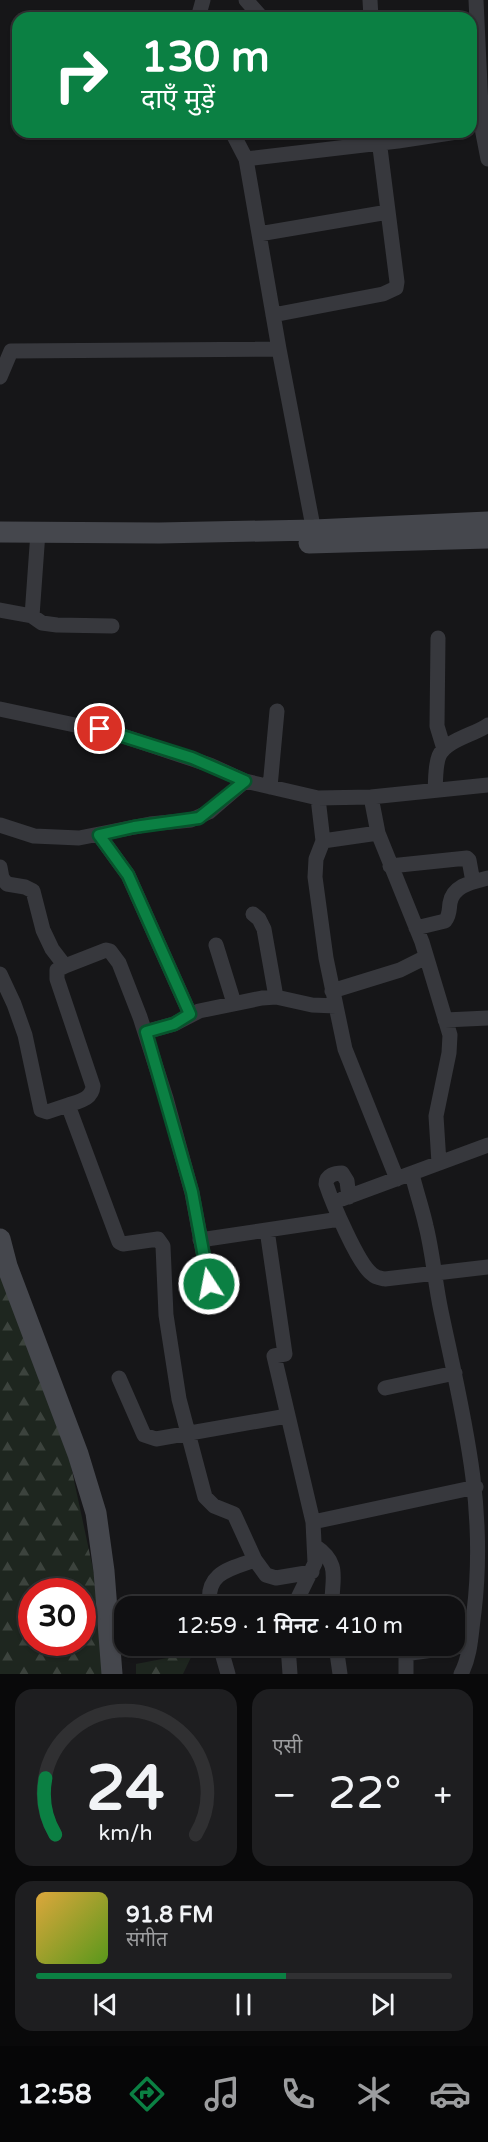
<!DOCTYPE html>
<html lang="hi">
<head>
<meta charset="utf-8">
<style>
	:root { --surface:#101012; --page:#1e1e20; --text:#f1f3f6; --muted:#9c9d9f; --line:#303032; --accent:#0b8043 }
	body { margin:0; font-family:"Varela Round","Noto Sans Devanagari",sans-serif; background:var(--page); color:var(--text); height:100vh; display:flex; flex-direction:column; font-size:22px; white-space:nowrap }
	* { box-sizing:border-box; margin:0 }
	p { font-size:20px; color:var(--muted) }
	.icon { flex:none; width:33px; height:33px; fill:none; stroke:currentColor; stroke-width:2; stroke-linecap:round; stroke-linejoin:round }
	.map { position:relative; height:1674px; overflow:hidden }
	.details { display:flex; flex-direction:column; gap:15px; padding:15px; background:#09090a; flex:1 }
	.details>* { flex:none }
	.banner { position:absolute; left:12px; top:12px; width:465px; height:126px; border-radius:18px; box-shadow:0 2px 4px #0004,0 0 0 2px var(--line); background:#0b8043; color:#fff; overflow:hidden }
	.speed { position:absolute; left:18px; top:1578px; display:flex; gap:12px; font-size:30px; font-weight:700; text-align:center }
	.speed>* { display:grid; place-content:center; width:78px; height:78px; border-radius:50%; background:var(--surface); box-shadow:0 2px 4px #0004,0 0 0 2px var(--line); line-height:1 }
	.speed .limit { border:9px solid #d22; background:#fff; color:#111 }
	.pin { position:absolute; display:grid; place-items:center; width:51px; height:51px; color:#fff; margin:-26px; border:3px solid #fff; border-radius:50%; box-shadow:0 2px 6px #0007 }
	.me { position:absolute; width:66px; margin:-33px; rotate:349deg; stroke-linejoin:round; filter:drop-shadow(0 0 4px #0008) }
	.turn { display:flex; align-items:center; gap:21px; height:126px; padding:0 30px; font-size:27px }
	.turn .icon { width:78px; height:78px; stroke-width:2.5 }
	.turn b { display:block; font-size:42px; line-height:51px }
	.big { font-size:45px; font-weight:600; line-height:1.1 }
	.details .tile { flex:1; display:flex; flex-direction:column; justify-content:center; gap:9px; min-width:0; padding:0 21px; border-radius:18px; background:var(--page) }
	.details .dial { align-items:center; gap:0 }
	.dial svg { height:156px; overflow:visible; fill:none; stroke:var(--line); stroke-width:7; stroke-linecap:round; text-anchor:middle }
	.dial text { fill:var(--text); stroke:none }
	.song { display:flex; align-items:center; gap:18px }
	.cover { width:72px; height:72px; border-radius:9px; background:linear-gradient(135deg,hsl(40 70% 55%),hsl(90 70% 35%)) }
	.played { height:6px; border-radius:3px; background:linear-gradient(90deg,var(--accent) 60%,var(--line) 60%) }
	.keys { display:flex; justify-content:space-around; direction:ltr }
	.heat { display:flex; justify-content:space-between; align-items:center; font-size:33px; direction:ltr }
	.details .tiles { flex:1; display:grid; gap:15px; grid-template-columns:1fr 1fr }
	.tile:last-child { grid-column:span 2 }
	.trip { position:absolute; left:114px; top:1596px; width:351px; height:60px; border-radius:18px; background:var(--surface); box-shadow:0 2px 4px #0004,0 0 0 2px var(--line); font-weight:600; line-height:60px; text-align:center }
	.dock { display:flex; height:96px; justify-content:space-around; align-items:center; background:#060607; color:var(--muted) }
	.dock .icon { width:42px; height:42px }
	.dock .current { color:var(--accent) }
	.dock b { font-size:27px; color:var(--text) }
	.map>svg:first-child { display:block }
	.forest { fill:url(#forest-firs); fill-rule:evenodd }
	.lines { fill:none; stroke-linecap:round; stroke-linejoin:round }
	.street { stroke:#37383d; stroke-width:15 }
	.secondary { stroke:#45474d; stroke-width:21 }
	.route-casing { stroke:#07532c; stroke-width:15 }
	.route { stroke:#0b8043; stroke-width:10 }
</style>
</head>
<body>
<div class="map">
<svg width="488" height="1674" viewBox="0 0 488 1674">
	<defs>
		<pattern id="forest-firs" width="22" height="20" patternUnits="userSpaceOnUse" patternTransform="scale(1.5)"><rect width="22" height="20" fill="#1e261f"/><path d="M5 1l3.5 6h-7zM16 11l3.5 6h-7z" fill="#3c433d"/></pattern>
	</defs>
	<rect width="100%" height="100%" fill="#161618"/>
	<path class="forest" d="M 0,1258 L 69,1457 L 102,1611 L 106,1674 L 0,1674 ZM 32,1592 L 82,1592 L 82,1642 L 32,1642 Z
		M 193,1653 L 183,1674 L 136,1674 L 136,1664 Z"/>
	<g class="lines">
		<path class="street" d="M 246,0 L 262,18
			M 370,0 L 371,18
			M 476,0 L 482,128 L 488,159
			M 198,18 L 203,0
			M 232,132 L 246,159
			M 259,234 L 388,212
			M 273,315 L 383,294 L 396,288 L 397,282 L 378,132
			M 0,377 L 11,351 L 279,349
			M 315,537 L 279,349 L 246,159 L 398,141 L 457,132
			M 0,610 L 32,616 L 42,623 L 57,625 L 112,626
			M 32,616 L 38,532
			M 438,638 L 437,726 L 444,749
			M 0,709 L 117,734 L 210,765 L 245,781 L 318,798 L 371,797 L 488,785
			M 270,787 L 277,711
			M 435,790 C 436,779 435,766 439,756 C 446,740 474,735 488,725
			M 371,797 L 378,833 L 422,942 L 450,1035 L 449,1053 L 436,1116 L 439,1163
			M 318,798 L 323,841 L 316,859 L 315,877 L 326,958 L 345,1049 L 397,1179
			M 0,825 L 34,836 L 79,838 L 150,824 L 191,820 L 209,812 L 245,781
			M 99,835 L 128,875 L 190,1014
			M 323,841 L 378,833
			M 390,866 L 467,858 L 469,860 L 473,882
			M 0,867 L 2,878 L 7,884 L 25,887 L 33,891 L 43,930 L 52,949 L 65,966 L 106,950 L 110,951 L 119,963 L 140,1017 L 166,1098 L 192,1193 L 213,1306
			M 253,914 L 259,919 L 264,929 L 276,997
			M 416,928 L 445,921 C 450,915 449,909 450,903 C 453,885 473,882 488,878
			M 216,945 L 234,1003
			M 65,966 L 57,970 L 57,979 L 93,1086 C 92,1099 80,1101 68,1105 L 119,1242 L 123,1244 L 158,1239 L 163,1246 L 166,1315 L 179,1399 L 205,1497 L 214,1506 L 234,1514 L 255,1560 L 266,1575 L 276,1578 L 312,1572
			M 0,974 L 14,1004 L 25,1035 L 41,1110 L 47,1112 L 68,1105
			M 332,991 L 400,970 L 426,957
			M 445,1020 L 488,1018
			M 145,1032 L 174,1024 L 199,1011 L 262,998 L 276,997 L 312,1005 L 336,1006
			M 412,1174 C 416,1191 422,1208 426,1226 C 433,1254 435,1283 441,1311 C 463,1415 487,1505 474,1612 C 471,1633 471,1655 461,1674
			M 349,1197 L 347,1181 L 342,1173 C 335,1173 326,1175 326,1184 C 332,1202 358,1264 372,1274 C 376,1278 380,1278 385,1279 L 488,1267
			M 342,1199 L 488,1145
			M 267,1230 L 285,1354 L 274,1356 L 313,1522 L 476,1487
			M 200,1240 L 340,1219
			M 119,1378 L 144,1435 L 156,1439 L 287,1416
			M 385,1388 L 455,1373
			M 315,1546 C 342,1564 331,1580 332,1606
			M 210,1606 C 205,1573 229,1569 255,1560
			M 294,1606 L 315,1563 L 313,1522
			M 220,1646 L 228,1674
			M 288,1646 L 290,1674
			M 336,1646 L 340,1674
			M 406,1674 L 406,1657 L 411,1653 L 470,1645"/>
		<path class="secondary" d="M 0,532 L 159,533 L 314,530 L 488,522
			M 309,543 L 488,538
			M 0,1239 L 7,1266 L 78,1454 L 96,1513 L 104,1571 L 112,1674"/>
	</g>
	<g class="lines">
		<g class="route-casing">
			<path id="route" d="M 100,729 L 192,758 L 245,781 L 199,818 L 134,827 L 99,835 L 128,875 L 190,1014 L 174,1024 L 146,1032 L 192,1192 L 209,1284"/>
		</g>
		<use href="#route" class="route"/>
	</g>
</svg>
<div class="speed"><div class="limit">30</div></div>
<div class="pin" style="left:100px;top:729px;background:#d93025"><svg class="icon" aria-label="arrive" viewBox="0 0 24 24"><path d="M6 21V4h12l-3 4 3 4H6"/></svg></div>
<svg class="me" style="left:209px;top:1284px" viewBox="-20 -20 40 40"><circle r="17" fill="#0b8043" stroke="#fff" stroke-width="3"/><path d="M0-11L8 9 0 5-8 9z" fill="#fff"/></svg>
<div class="trip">12:59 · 1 मिनट · 410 m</div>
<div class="banner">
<div class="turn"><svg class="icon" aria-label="right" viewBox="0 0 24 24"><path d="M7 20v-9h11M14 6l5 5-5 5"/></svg><div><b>130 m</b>दाएँ मुड़ें</div></div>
</div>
</div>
<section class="details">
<div class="tiles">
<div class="tile dial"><svg viewBox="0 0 100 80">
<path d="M14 69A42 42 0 1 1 86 69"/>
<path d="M14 69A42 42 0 0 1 9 40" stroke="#0b8043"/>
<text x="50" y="56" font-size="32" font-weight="700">24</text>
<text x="50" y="72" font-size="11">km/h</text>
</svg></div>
<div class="tile"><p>एसी</p>
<div class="heat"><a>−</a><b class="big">22°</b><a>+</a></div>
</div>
<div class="tile">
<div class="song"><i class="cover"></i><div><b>91.8 FM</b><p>संगीत</p></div></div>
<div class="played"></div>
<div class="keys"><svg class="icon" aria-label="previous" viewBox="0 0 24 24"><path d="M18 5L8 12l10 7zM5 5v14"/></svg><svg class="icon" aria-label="pause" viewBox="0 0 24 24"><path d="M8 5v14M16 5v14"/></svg><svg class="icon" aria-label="next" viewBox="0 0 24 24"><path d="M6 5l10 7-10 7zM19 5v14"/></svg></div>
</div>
</div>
</section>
<nav class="dock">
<b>12:58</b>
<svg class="icon current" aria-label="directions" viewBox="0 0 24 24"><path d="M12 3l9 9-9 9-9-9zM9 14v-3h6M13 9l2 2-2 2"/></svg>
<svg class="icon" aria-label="music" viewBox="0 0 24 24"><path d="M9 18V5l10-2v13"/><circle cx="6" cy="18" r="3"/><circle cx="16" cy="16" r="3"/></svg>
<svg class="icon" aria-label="phone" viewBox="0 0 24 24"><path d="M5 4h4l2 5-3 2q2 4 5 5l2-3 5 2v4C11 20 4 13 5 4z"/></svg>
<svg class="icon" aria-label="climate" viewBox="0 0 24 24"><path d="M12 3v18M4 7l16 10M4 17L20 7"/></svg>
<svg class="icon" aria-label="car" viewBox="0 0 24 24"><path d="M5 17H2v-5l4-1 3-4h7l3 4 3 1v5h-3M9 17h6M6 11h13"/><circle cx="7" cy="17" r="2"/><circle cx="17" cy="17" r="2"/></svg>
</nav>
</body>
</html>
